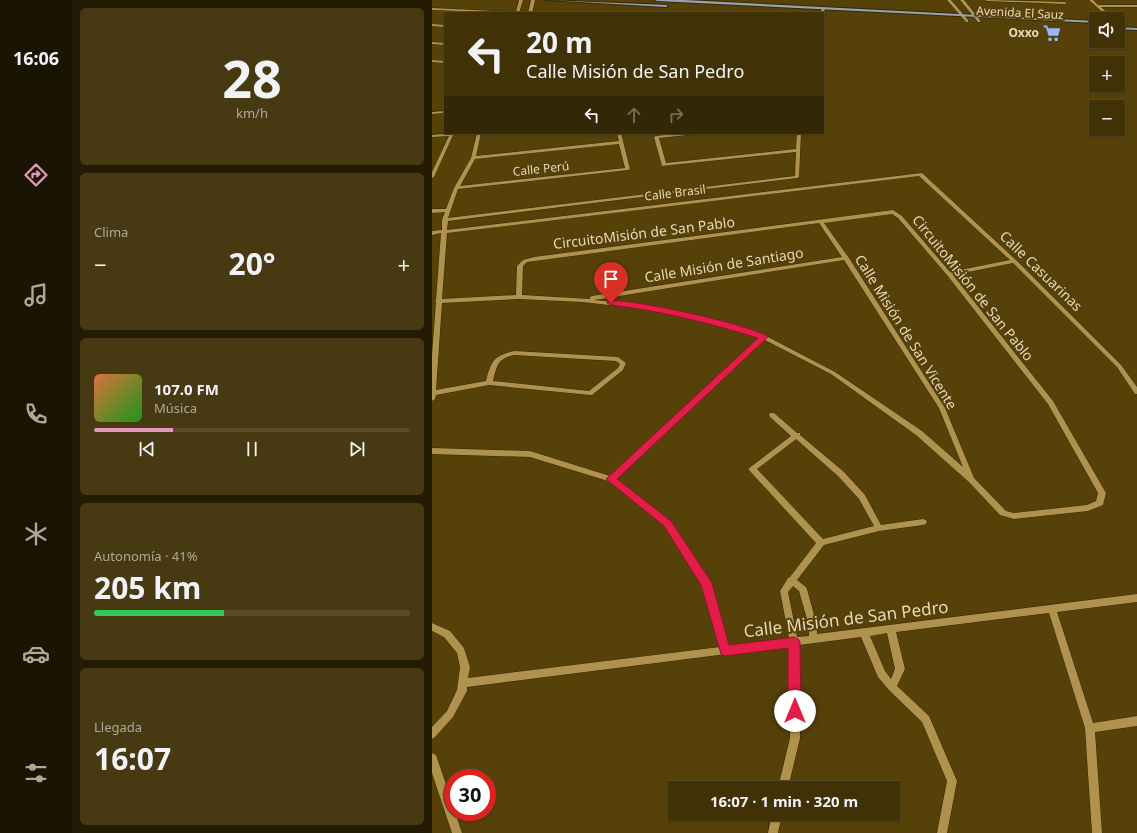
<!DOCTYPE html>
<html lang="es">
<head>
<meta charset="utf-8">
<style>
	:root { --surface:#403107; --page:#473911; --text:#f1f3f6; --muted:#aea99b; --line:#594c28; --accent:#e797bd }
	body { margin:0; font-family:"Noto Sans",sans-serif; background:var(--page); color:var(--text); height:100vh; display:flex; flex-direction:column; font-size:15px; white-space:nowrap }
	* { box-sizing:border-box; margin:0 }
	p { font-size:13px; color:var(--muted) }
	.icon { flex:none; width:22px; height:22px; fill:none; stroke:currentColor; stroke-width:2; stroke-linecap:round; stroke-linejoin:round }
	.map { position:relative; flex:1; overflow:hidden }
	.details { display:flex; flex-direction:column; gap:8px; padding:8px; background:#231b04; width:360px }
	.details>* { flex:none }
	.top-card { position:absolute; left:12px; top:12px; width:380px; height:122px; border-radius:0px; box-shadow:0 1px 3px #0004,0 0 0 1px var(--line); background:#403107; color:var(--text); overflow:hidden }
	.fabs { position:absolute; left:657px; top:12px; display:grid; gap:8px }
	.fabs a { display:grid; place-items:center; width:36px; height:36px; border-radius:0px; background:var(--surface); box-shadow:0 1px 3px #0004,0 0 0 1px var(--line); font-size:20px }
	.speed { position:absolute; left:12px; top:769px; display:flex; gap:8px; font-size:20px; font-weight:700; text-align:center }
	.speed>* { display:grid; place-content:center; width:52px; height:52px; border-radius:50%; background:var(--surface); box-shadow:0 1px 3px #0004,0 0 0 1px var(--line); line-height:1 }
	.speed .limit { border:6px solid #d22; background:#fff; color:#111 }
	.pin { position:absolute; display:grid; place-items:center; width:34px; height:34px; color:#fff; margin:-41px -17px; border-radius:50% 50% 50% 0; rotate:-45deg; box-shadow:0 0 4px #0007 }
	.pin .icon { rotate:45deg }
	.me { position:absolute; width:44px; margin:-22px; rotate:0deg; stroke-linejoin:round; filter:drop-shadow(0 0 3px #0008) }
	.turn { display:flex; align-items:center; gap:14px; height:84px; padding:0 16px; font-size:18px }
	.turn .icon { width:52px; height:52px; stroke-width:2.5 }
	.turn b { display:block; font-size:28px; line-height:34px }
	.lanes { display:flex; align-items:center; height:38px; padding:0 16px; background:#0003; justify-content:center; gap:20px; direction:ltr }
	.lanes .off { opacity:.35 }
	.big { font-size:30px; font-weight:700; line-height:1.1 }
	.details .widget { flex:1; display:flex; flex-direction:column; justify-content:center; gap:6px; min-width:0; padding:0 14px; border-radius:6px; background:var(--page) }
	.details .dial { align-items:center; gap:0 }
	.dial b { font-size:52px; line-height:1 }
	.song { display:flex; align-items:center; gap:12px }
	.cover { width:48px; height:48px; border-radius:6px; background:linear-gradient(135deg,hsl(20 70% 55%),hsl(120 70% 35%)) }
	.played { height:4px; border-radius:2px; background:linear-gradient(90deg,var(--accent) 25%,var(--line) 25%) }
	.keys { display:flex; justify-content:space-around; direction:ltr }
	.heat { display:flex; justify-content:space-between; align-items:center; font-size:22px; direction:ltr }
	.charge { height:6px; border-radius:3px; background:linear-gradient(90deg,#34c759 41%,var(--line) 0) }
	.trip { position:absolute; left:236px; top:781px; width:232px; height:40px; border-radius:0px; background:var(--surface); box-shadow:0 1px 3px #0004,0 0 0 1px var(--line); font-weight:700; line-height:40px; text-align:center }
	main { display:flex; flex:1; min-height:0 }
	.tabs { display:flex; flex-direction:column; width:72px; justify-content:space-around; align-items:center; background:#1a1403; color:var(--muted) }
	.tabs .icon { width:28px; height:28px }
	.tabs .active { color:var(--accent) }
	.tabs b { font-size:18px; color:var(--text) }
	.map>svg:first-child { display:block }
	.lines { fill:none; stroke-linecap:round; stroke-linejoin:round }
	.minor-casing { stroke:#372903; stroke-width:1 }
	.major-casing { stroke:#372903; stroke-width:2 }
	.minor { fill:#af924e; fill-rule:evenodd }
	.major { fill:#99a0b2; fill-rule:evenodd }
	.route { fill:#e11d48; stroke:#92132f }
	.labels { text-anchor:middle; stroke-width:4; stroke-linejoin:round; paint-order:stroke }
	.far-street-label { font-size:12px; fill:#e8d9b8; stroke:#564109 }
	.far-poi-label { font-size:12px; font-weight:bold; fill:#e8d9b8; stroke:#564109; text-anchor:end }
	.street-label { font-size:14px; fill:#e8d9b8; stroke:#564109 }
	.near-street-label { font-size:17px; fill:#e8d9b8; stroke:#564109 }
</style>
</head>
<body>
<main>
<nav class="tabs">
<b>16:06</b>
<svg class="icon active" aria-label="directions" viewBox="0 0 24 24"><path d="M12 3l9 9-9 9-9-9zM9 14v-3h6M13 9l2 2-2 2"/></svg>
<svg class="icon" aria-label="music" viewBox="0 0 24 24"><path d="M9 18V5l10-2v13"/><circle cx="6" cy="18" r="3"/><circle cx="16" cy="16" r="3"/></svg>
<svg class="icon" aria-label="phone" viewBox="0 0 24 24"><path d="M5 4h4l2 5-3 2q2 4 5 5l2-3 5 2v4C11 20 4 13 5 4z"/></svg>
<svg class="icon" aria-label="climate" viewBox="0 0 24 24"><path d="M12 3v18M4 7l16 10M4 17L20 7"/></svg>
<svg class="icon" aria-label="car" viewBox="0 0 24 24"><path d="M5 17H2v-5l4-1 3-4h7l3 4 3 1v5h-3M9 17h6M6 11h13"/><circle cx="7" cy="17" r="2"/><circle cx="17" cy="17" r="2"/></svg>
<svg class="icon" aria-label="filters" viewBox="0 0 24 24"><path d="M4 7h16M4 17h16"/><circle cx="9" cy="7" r="2"/><circle cx="15" cy="17" r="2"/></svg>
</nav>
<section class="details">
<div class="widget dial"><b>28</b><p>km/h</p></div>
<div class="widget"><p>Clima</p>
<div class="heat"><a>−</a><b class="big">20°</b><a>+</a></div>
</div>
<div class="widget">
<div class="song"><i class="cover"></i><div><b>107.0 FM</b><p>Música</p></div></div>
<div class="played"></div>
<div class="keys"><svg class="icon" aria-label="previous" viewBox="0 0 24 24"><path d="M18 5L8 12l10 7zM5 5v14"/></svg><svg class="icon" aria-label="pause" viewBox="0 0 24 24"><path d="M8 5v14M16 5v14"/></svg><svg class="icon" aria-label="next" viewBox="0 0 24 24"><path d="M6 5l10 7-10 7zM19 5v14"/></svg></div>
</div>
<div class="widget"><p>Autonomía · 41%</p><b class="big">205 km</b><div class="charge"></div></div>
<div class="widget"><p>Llegada</p><b class="big">16:07</b></div>
</section>
<div class="map">
<svg width="705" height="833" viewBox="0 0 705 833">
	<rect width="100%" height="100%" fill="#564109"/>
	<g class="lines">
		<g class="minor-casing">
			<path id="minor" d="M 87,0 L 91,0 L 87,13 L 0,10 L 0,8 L 84,12 Z
				M 99,0 L 103,0 L 100,13 L 96,13 Z
				M 515,0 L 519,0 L 536,20 L 536,22 L 534,22 Z
				M 528,0 L 532,0 L 548,20 L 548,22 L 546,22 Z
				M 553,0 L 633,2 L 635,3 L 633,4 L 555,1 Z
				M 657,0 L 661,0 L 666,5 L 705,5 L 705,7 L 669,7 L 682,19 L 678,19 Z
				M 390,8 L 393,9 L 391,14 L 388,13 Z
				M 0,24 L 13,25 L 13,27 L 0,26 Z
				M 0,42 L 13,43 L 13,45 L 0,44 Z
				M 0,60 L 13,61 L 13,63 L 0,62 Z
				M 13,111 L 13,113 L 0,114 L 0,112 Z
				M 22,133 L 2,177 L 0,178 L 0,172 L 17,136 L 0,137 L 0,135 Z
				M 45,133 L 49,133 L 44,156 L 187,141 L 185,133 L 189,133 L 198,169 L 196,170 L 26,189 L 16,218 L 363,176 L 364,152 L 230,166 L 222,137 L 224,136 L 251,133 L 267,133 L 265,134 L 227,138 L 234,163 L 364,149 L 365,133 L 369,133 L 367,177 L 365,178 L 16,221 L 15,230 L 490,173 L 584,260 L 689,365 L 705,387 L 705,394 L 703,394 L 685,367 L 581,263 L 521,275 L 621,401 L 674,493 L 671,505 L 656,511 L 582,519 L 568,515 L 537,482 L 484,435 L 399,374 L 333,340 L 184,479 L 238,521 L 278,583 L 296,646 L 357,638 L 348,591 L 356,578 L 358,577 L 384,543 L 316,469 L 359,436 L 338,417 L 337,415 L 338,413 L 342,413 L 365,433 L 368,433 L 368,435 L 412,472 L 433,495 L 449,525 L 491,519 L 494,520 L 495,522 L 494,524 L 491,525 L 447,531 L 392,545 L 365,580 L 374,587 L 375,589 L 385,626 L 385,634 L 705,594 L 705,602 L 625,612 L 661,723 L 705,716 L 705,726 L 663,732 L 670,833 L 660,833 L 653,728 L 617,613 L 464,632 L 473,669 L 465,686 L 497,716 L 525,781 L 515,833 L 505,833 L 515,781 L 490,722 L 457,690 L 446,677 L 429,637 L 367,645 L 368,738 L 356,788 L 346,788 L 358,738 L 358,646 L 35,687 L 35,691 L 21,717 L 3,737 L 0,739 L 0,727 L 15,711 L 25,690 L 28,667 L 25,653 L 12,637 L 0,631 L 0,623 L 18,631 L 32,648 L 38,667 L 36,678 L 288,647 L 270,584 L 232,525 L 176,481 L 98,457 L 0,454 L 0,448 L 98,451 L 178,476 L 328,338 L 287,324 L 222,310 L 150,302 L 87,299 L 10,303 L 4,390 L 54,381 C 59,362 61,356 82,351 L 186,357 L 194,363 L 191,370 L 160,395 L 158,395 L 57,385 L 4,395 L 3,399 L 0,401 L 0,355 L 4,302 L 3,301 L 4,300 L 9,233 L 0,235 L 0,231 L 10,230 L 10,220 L 13,212 L 0,213 L 0,209 L 14,209 L 22,188 L 39,158 ZM 187,144 L 193,168 L 28,186 L 43,159 ZM 487,176 L 578,260 L 518,272 L 470,216 L 461,210 L 102,257 L 91,260 L 85,266 L 84,295 L 10,299 L 15,233 ZM 460,214 L 466,218 L 515,275 L 616,404 L 666,493 L 664,501 L 655,505 L 582,513 L 574,511 L 542,478 L 513,408 L 417,258 L 392,223 ZM 387,223 L 410,257 L 160,296 L 158,297 L 158,299 L 90,295 L 91,266 L 95,262 ZM 412,260 L 507,408 L 531,467 L 490,431 L 403,372 L 334,336 L 291,322 L 222,306 L 162,300 ZM 82,355 L 184,361 L 188,364 L 186,368 L 157,391 L 61,381 C 65,366 65,359 82,355 ZM 364,439 L 406,476 L 427,499 L 442,526 L 391,539 L 325,469 ZM 361,586 L 367,591 L 377,626 L 377,636 L 365,637 L 356,592 ZM 455,633 L 463,669 L 459,679 L 453,671 L 438,636 Z
				M 0,753 L 4,755 L 5,758 L 21,805 L 21,812 L 23,812 L 30,833 L 20,833 L 0,773 Z
				M 340,814 L 350,814 L 346,833 L 336,833 Z"/>
		</g>
		<g class="major-casing">
			<path id="major" d="M 114,0 L 234,5 L 236,6 L 234,7 Z
				M 223,0 L 253,0 L 664,21 L 664,23 L 225,1 Z
				M 686,27 L 705,28 L 705,30 L 686,29 Z"/>
		</g>
		<use href="#minor" class="minor"/>
		<use href="#major" class="major"/>
	</g>
	<path class="route" d="M 176,301 C 194,297 325,326 336,337 L 185,479 L 239,521 L 280,583 L 297,645 L 362,637 L 366,639 L 368,642 L 369,711 L 367,715 L 363,717 L 358,715 L 356,711 L 356,648 L 293,656 L 289,654 L 269,585 L 232,526 L 174,479 L 326,338 C 277,323 230,311 179,305 L 175,303 Z"/>
	<defs>
		<g id="supermarket-bare" transform="scale(1.38)"><path d="M-6-5.5h2.5l.6 2H6L4.5 2H-2.5L-4.4-4H-6ZM-1.5 3.2a1.3 1.3 0 1 0 .1 0ZM3 3.2a1.3 1.3 0 1 0 .1 0Z" fill="#97b6fd" stroke="#564109" stroke-width="2.5" paint-order="stroke"/></g>
	</defs>
	<g fill-rule="evenodd">
		<use href="#supermarket-bare" x="620" y="33"/>
	</g>
	<g class="labels">
		<g class="far-street-label">
			<text transform="translate(588 13) rotate(3)" y="4">Avenida El Sauz</text>
			<text transform="translate(109 169) rotate(-6)" y="4">Calle Perú</text>
			<text transform="translate(243 193) rotate(-7)" y="4">Calle Brasil</text>
		</g>
		<g class="far-poi-label">
			<text x="607" y="37">Oxxo</text>
		</g>
		<g class="street-label">
			<text transform="translate(212 233) rotate(-7)" y="5">CircuitoMisión de San Pablo</text>
			<text transform="translate(292 265) rotate(-9)" y="5">Calle Misión de Santiago</text>
			<text transform="translate(609 271) rotate(44)" y="5">Calle Casuarinas</text>
			<text transform="translate(541 288) rotate(51)" y="5">CircuitoMisión de San Pablo</text>
			<text transform="translate(474 332) rotate(58)" y="5">Calle Misión de San Vicente</text>
		</g>
		<g class="near-street-label">
			<text transform="translate(414 619) rotate(-7)" y="6">Calle Misión de San Pedro</text>
		</g>
	</g>
</svg>
<div class="fabs">
<a><svg class="icon" aria-label="sound" viewBox="0 0 24 24"><path d="M4 9h4l5-4v14l-5-4H4zM17 9q2 3 0 6"/></svg></a>
<a>+</a>
<a>−</a>
</div>
<div class="speed"><div class="limit">30</div></div>
<div class="pin" style="left:179px;top:303px;background:#d93025"><svg class="icon" aria-label="arrive" viewBox="0 0 24 24"><path d="M6 21V4h12l-3 4 3 4H6"/></svg></div>
<svg class="me" style="left:363px;top:711px" viewBox="-20 -20 40 40"><circle r="19" fill="#fff"/><path d="M0-13L10 11 0 6-10 11z" fill="#e11d48"/></svg>
<div class="trip">16:07 · 1 min · 320 m</div>
<div class="top-card">
<div class="turn"><svg class="icon" aria-label="left" viewBox="0 0 24 24"><path d="M17 20v-9H6M10 6l-5 5 5 5"/></svg><div><b>20 m</b>Calle Misión de San Pedro</div></div>
<div class="lanes"><svg class="icon" aria-label="left" viewBox="0 0 24 24"><path d="M17 20v-9H6M10 6l-5 5 5 5"/></svg><svg class="icon off" aria-label="ahead" viewBox="0 0 24 24"><path d="M12 20V5M6 11l6-6 6 6"/></svg><svg class="icon off" aria-label="right" viewBox="0 0 24 24"><path d="M7 20v-9h11M14 6l5 5-5 5"/></svg></div>
</div>
</div>
</main>
</body>
</html>
